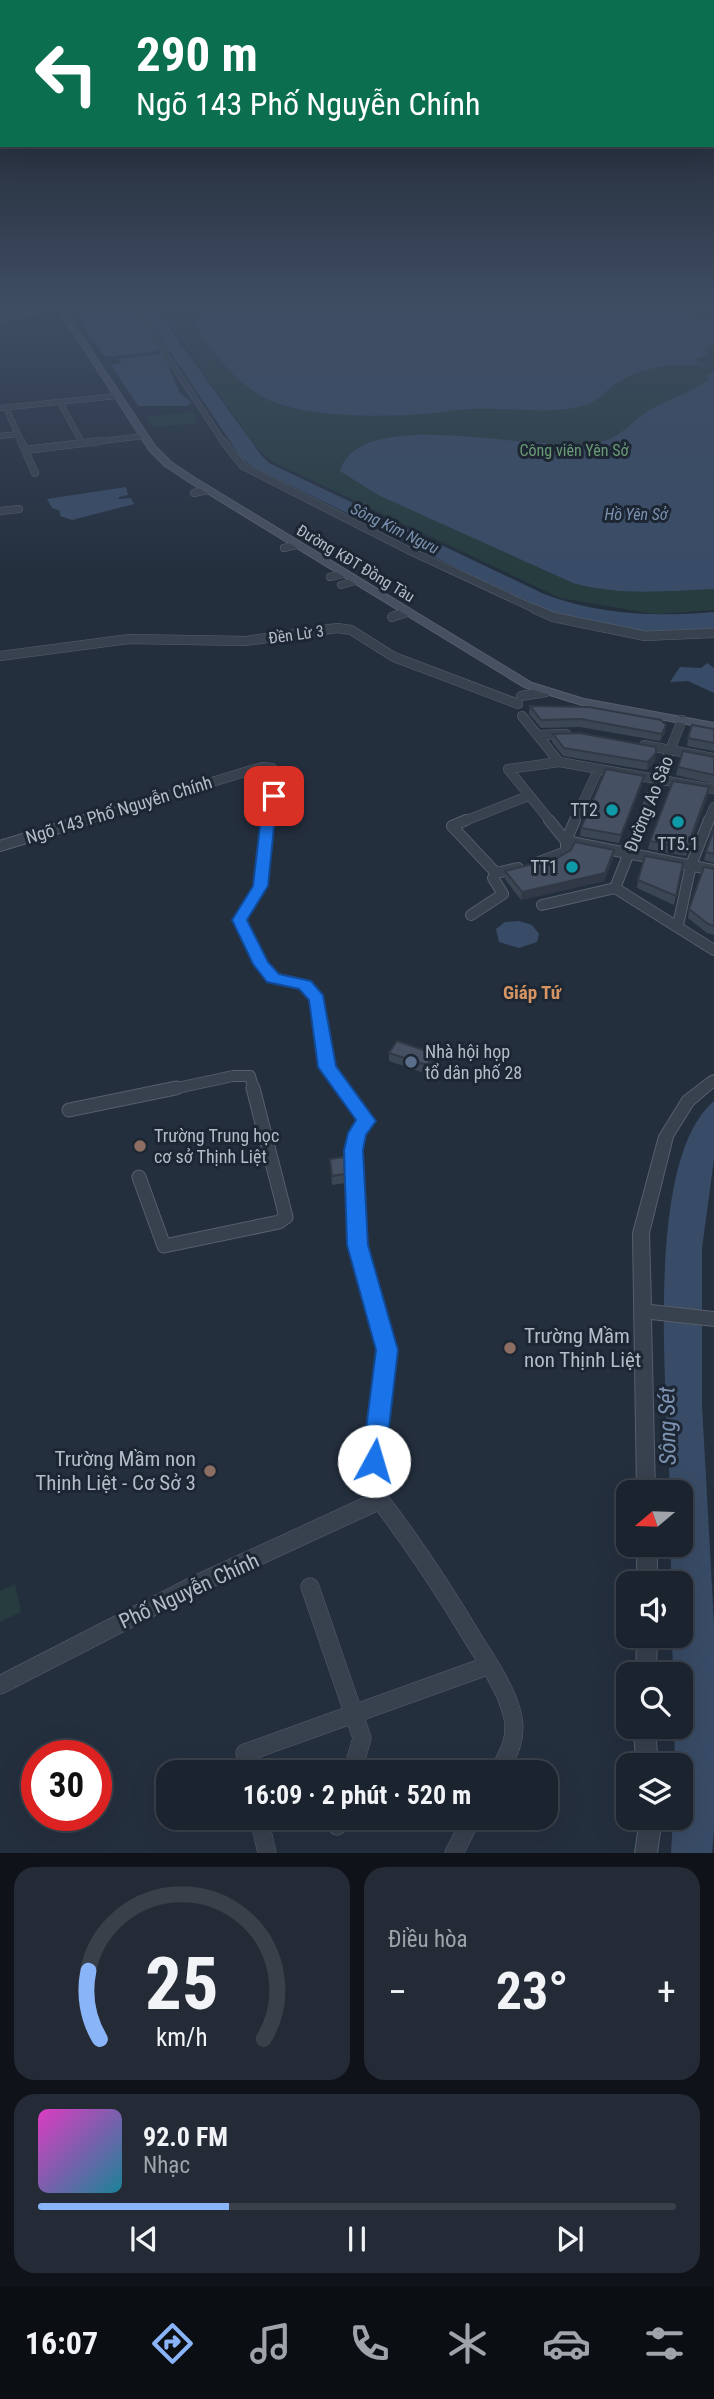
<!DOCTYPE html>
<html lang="vi">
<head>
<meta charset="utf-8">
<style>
	:root { --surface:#1b232e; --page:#242b36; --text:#f1f3f6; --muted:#a0a4aa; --line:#39404a; --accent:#8ab4f8 }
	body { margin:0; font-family:"Roboto Condensed",sans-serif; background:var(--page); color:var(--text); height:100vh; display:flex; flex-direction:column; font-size:26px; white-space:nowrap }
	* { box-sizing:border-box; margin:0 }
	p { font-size:23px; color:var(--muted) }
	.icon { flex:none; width:38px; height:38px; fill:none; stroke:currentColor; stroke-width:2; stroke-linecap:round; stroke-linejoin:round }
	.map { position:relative; height:1853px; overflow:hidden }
	.panel { display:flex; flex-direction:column; gap:14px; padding:14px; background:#0f1319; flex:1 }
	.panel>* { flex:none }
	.banner { position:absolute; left:0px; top:0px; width:714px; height:147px; box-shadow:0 7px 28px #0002,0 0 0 2px var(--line); background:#0b6e4f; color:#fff; overflow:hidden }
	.needle { width:46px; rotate:251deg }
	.controls { position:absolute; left:616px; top:1480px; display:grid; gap:14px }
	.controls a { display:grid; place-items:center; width:77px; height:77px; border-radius:14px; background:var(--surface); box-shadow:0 7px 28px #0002,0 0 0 2px var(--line); font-size:35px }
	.speed { position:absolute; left:21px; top:1740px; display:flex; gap:14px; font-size:35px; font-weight:700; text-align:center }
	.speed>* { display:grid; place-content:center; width:91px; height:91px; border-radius:50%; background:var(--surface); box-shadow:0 7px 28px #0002,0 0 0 2px var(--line); line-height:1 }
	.speed .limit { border:10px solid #d22; background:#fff; color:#111 }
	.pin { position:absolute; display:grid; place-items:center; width:60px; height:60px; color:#fff; margin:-30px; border-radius:14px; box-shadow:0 4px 10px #0006 }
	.me { position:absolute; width:77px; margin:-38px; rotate:6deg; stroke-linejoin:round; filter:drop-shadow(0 0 5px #0008) }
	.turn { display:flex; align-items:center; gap:24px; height:147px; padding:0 21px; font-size:32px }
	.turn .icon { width:91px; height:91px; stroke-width:2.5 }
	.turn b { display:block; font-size:49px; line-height:60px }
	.big { font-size:52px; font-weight:700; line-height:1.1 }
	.panel .card { flex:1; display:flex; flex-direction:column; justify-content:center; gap:10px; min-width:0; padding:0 24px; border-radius:21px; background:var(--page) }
	.panel .dial { align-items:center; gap:0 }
	.dial svg { height:182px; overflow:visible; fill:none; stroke:var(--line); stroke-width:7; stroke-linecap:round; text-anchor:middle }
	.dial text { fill:var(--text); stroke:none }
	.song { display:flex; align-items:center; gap:21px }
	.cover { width:84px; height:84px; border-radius:10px; background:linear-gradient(135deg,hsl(310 70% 55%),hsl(190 70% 35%)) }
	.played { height:7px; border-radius:4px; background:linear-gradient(90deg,var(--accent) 30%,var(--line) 30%) }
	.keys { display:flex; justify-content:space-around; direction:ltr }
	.heat { display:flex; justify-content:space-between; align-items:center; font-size:38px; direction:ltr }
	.panel .tiles { flex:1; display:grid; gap:14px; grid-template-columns:1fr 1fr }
	.card:last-child { grid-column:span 2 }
	.trip { position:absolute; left:156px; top:1760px; width:402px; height:70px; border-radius:21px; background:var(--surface); box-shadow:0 7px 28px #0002,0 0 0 2px var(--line); font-weight:700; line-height:70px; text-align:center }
	.dock { display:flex; height:112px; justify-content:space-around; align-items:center; background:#0b0e12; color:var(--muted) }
	.dock .icon { width:49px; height:49px }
	.dock .on { color:var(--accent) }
	.dock b { font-size:32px; color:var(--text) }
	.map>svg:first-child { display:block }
	.green { fill:#263c3f }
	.water { fill:#394c67 }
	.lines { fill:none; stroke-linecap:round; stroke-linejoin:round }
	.canal { fill:#394c67; fill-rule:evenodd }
	.minor-far5-casing { stroke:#565f6c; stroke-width:6 }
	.minor-far4-casing { stroke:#565f6c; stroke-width:8 }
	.minor-far3-casing { stroke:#565f6c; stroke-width:10 }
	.minor-far2-casing { stroke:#565f6c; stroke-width:12 }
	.minor-far1-casing { stroke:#565f6c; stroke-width:15 }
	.minor-casing { stroke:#565f6c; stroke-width:19 }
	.tertiary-casing { stroke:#565f6c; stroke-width:2 }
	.secondary-casing { stroke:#565f6c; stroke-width:2 }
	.minor-far5 { stroke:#38414e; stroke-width:5 }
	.minor-far4 { stroke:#38414e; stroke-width:7 }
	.minor-far3 { stroke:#38414e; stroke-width:9 }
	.minor-far2 { stroke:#38414e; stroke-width:10 }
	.minor-far1 { stroke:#38414e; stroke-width:13 }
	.minor { stroke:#38414e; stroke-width:18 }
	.tertiary { fill:#38414e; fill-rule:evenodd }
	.secondary { fill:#465061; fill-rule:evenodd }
	.wall { fill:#3b4654 }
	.shaded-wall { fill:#303945 }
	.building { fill:#455162; stroke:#303945; stroke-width:2 }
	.route { fill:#1a73e8; stroke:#114b97; stroke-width:2 }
	.culture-dot { fill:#0f9aa8; stroke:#1d2633; stroke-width:2.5 }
	.service-dot { fill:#5c6f8a; stroke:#1d2633; stroke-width:2.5 }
	.education-dot { fill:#8d6e63; stroke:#1d2633; stroke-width:2.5 }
	.labels { text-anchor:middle; stroke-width:6; stroke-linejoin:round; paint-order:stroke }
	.far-park-label { font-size:16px; fill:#6b9a76; stroke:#1d2633 }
	.far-water-label { font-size:16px; font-style:italic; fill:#7c92b1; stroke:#1d2633 }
	.far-street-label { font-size:16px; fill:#b4bcc9; stroke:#1d2633 }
	.street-label { font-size:18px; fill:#b4bcc9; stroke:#1d2633 }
	.poi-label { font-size:18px; fill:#b4bcc9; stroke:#1d2633; text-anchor:end }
	.neighbourhood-label { font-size:19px; font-weight:bold; fill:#d59563; stroke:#1d2633 }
	.near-poi-label { font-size:21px; fill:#b4bcc9; stroke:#1d2633; text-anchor:start }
	.near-street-label { font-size:21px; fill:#b4bcc9; stroke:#1d2633 }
	.near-water-label { font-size:23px; font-style:italic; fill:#7c92b1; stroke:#1d2633 }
</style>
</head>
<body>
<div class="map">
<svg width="714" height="1853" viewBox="0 0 714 1853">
	<rect width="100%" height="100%" fill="#242f3e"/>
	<path class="green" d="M 160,309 L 714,309 L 714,610 L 654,614 L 560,598 L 271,461 L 252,442 Z
		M 193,412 L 198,423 L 153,427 L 146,417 Z
		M 15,1584 L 21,1612 L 0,1622 L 0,1591 Z"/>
	<path class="water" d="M 88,309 L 131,312 L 147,330 L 158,351 L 105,357 L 76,315 L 92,313 Z
		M 141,309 L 157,311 L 261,455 L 269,463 L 544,594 C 600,615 654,617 714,612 L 714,629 L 653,633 L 589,623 L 537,608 L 254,467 L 242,459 Z
		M 205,309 L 636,309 L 714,320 L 714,343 L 702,348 L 708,354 L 693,360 L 714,368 C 685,361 644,365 617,383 C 604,391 599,402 583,406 C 547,415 508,407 472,409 C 456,409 440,413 424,414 C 380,417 313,418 271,401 C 240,388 209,351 195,322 L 209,310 Z
		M 163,354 L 180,393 L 192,403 L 187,406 L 138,406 L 111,365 L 122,363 L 118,359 Z
		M 714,372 L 714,589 C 666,591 619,596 573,583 L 378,495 L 340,471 C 361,401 543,457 601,442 C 624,436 633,419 653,408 C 672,398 692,392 710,379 L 706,376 Z
		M 126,487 L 128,495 L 119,497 L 119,499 L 131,498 L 134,504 L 72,520 L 60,516 L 60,511 L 52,508 L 47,499 Z
		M 707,663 L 714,668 L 714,693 L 688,681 L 670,682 L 680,667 L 701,668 Z
		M 519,921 L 532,925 L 539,934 L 537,942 L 519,948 L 499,942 L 496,929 L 505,922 Z
		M 714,1101 L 714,1159 L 702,1248 L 702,1405 L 714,1624 L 714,1828 L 712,1853 L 671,1853 L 673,1818 L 681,1818 L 681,1766 L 675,1766 L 674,1727 L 681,1727 L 681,1675 L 673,1675 L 672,1636 L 681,1636 L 681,1584 L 671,1584 L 671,1545 L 681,1545 L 681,1493 L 670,1493 C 668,1403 642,1161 714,1101 Z"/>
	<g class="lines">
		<path class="canal" d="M 173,323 L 175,326 L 162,328 L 159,326 Z"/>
		<g class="minor-far5-casing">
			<path id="minor-far5" d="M 136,309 L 224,443
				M 682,313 L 687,309
				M 60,402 L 82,443
				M 0,408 L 117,396
				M 6,408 L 22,443
				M 0,436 L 18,434
				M 85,443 L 144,436"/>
		</g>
		<g class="minor-far4-casing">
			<path id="minor-far4" d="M 21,441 L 35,473
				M 223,441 L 243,466 L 406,549 L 539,611
				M 25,450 L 100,441
				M 194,493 L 208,490
				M 0,511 L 19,509
				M 284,548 L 296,545
				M 330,577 L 343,574
				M 341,585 L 355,581"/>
		</g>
		<g class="minor-far3-casing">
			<path id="minor-far3" d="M 535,609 L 553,617 L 645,636 L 714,633
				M 392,617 L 407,612
				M 0,656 L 129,639 L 246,641 L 337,628 L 351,630 L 394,657 L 518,704
				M 521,696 L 546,692
				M 522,716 L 559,762
				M 539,735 L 566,734
				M 644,745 L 714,758
				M 79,822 L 262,767 L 272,768 L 276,776 L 268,822
				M 462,822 L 528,796
				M 551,822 L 508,769 L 559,762 L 714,789
				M 574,822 L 598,770
				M 641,822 L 682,720
				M 708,822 L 714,807"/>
		</g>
		<g class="minor-far2-casing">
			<path id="minor-far2" d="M 268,820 L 262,882 L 240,920 L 261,964 L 273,978 L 305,985 L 317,998 L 327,1067 L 344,1090
				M 466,820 L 452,826 L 496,873
				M 549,820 L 566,841 L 714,870
				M 0,846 L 85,820
				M 534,864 L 566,852 L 566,841 L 575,820
				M 615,888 L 642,820
				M 542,905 L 615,888 L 714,950
				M 471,915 L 503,894 L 493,878 L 496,873 L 518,868
				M 678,925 L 691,865 L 709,820
				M 168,1090 L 233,1076 L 250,1076 L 254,1090"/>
		</g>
		<g class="minor-far1-casing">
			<path id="minor-far1" d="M 342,1088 L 366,1120 L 357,1133 L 353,1150 L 355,1213 L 357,1245 L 387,1350 L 376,1427
				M 69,1110 L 176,1088
				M 139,1177 L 164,1246 L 279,1222 L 286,1217 L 253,1088"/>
		</g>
		<g class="minor-casing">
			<path id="minor" d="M 377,1426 L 374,1444 L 380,1500
				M 380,1500 C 415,1546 446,1593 475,1642 C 489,1664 508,1692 513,1718 C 517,1740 508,1754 498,1773
				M 310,1587 L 362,1738 L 352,1773
				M 0,1685 L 193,1586 L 380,1500
				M 249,1773 L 245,1753 L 487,1666
				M 259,1818 L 267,1853
				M 337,1826 L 339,1818
				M 454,1853 L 472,1818"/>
		</g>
		<g class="tertiary-casing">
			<path id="tertiary" d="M 48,309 L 63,309 L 0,321 L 0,317 Z
				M 714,1075 L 714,1087 L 693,1105 L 673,1137 L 649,1233 L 651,1305 L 714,1312 L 714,1326 L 651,1319 L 655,1493 L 637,1493 L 633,1233 L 659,1136 L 683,1097 L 709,1077 Z
				M 637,1545 L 657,1545 L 657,1584 L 637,1584 Z
				M 637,1636 L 657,1636 L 656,1675 L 636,1675 Z
				M 634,1727 L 655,1727 L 658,1766 L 636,1766 Z
				M 640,1818 L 662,1818 L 657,1853 L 635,1853 Z"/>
		</g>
		<g class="secondary-casing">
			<path id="secondary" d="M 58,309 L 64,309 L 155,446 L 171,462 L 195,478 L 532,683 L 584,699 L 714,723 L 714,729 L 582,705 L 524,687 L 189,482 L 165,466 L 149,450 Z"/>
		</g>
		<use href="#minor-far5" class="minor-far5"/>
		<use href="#minor-far4" class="minor-far4"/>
		<use href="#minor-far3" class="minor-far3"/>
		<use href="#minor-far2" class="minor-far2"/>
		<use href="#minor-far1" class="minor-far1"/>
		<use href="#minor" class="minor"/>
		<use href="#tertiary" class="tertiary"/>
		<use href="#secondary" class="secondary"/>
	</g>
	<path class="wall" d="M 530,706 L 666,725 L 665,733 L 660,741 L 580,727 L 541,728 L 529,714 Z
		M 714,729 L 714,751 L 687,746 L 688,738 Z
		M 553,734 L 655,761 L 647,770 L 563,756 L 552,742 Z
		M 714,757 L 714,784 L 676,775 L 678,767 Z
		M 642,784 L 619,843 L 580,836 L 581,828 Z
		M 709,787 L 708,795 L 686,856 L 648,849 L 650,841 Z
		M 714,828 L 714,863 L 704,860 L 706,852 Z
		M 614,850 L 613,858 L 604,881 L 521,900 L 505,879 L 505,871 Z
		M 683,863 L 674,905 L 637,888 L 638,880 Z
		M 714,869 L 714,935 L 707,933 L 688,918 L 689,909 Z
		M 389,1053 L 434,1063 L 427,1074 L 389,1061 Z
		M 344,1157 L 345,1183 L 332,1185 L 330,1159 Z"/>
	<path class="shaded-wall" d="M 666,725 L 665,733 L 660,741 L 662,734 Z
		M 656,753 L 655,761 L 647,770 L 648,762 Z
		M 644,776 L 642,784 L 619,843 L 621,835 Z
		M 709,787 L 708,795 L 686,856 L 687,848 Z
		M 614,850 L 613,858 L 604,881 L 521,900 L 522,892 Z
		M 435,1054 L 434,1063 L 427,1074 L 427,1065 Z"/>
	<path class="building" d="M 530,706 L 589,707 L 661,720 L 666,725 L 662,734 L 581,719 L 541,720 Z
		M 692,725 L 714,729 L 714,743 L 688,738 Z
		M 579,733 L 656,747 L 656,753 L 648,762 L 564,748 L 553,734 Z
		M 683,751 L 714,757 L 714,775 L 678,767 Z
		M 606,769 L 644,776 L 621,835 L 581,828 Z
		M 673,781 L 709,787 L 687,848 L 650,841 Z
		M 714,828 L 714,854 L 706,852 Z
		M 575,842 L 614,850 L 605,873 L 522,892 L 505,871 L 557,858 L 571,850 Z
		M 645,856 L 683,863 L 676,896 L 638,880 Z
		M 704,867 L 714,869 L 714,926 L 708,924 L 689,909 Z
		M 397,1041 L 435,1054 L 427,1065 L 389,1053 Z
		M 344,1157 L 345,1174 L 332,1176 L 330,1159 Z"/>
	<linearGradient id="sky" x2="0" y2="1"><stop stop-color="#141a22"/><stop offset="0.54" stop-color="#3f4d63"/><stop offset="1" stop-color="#3f4d63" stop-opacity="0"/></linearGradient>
	<rect width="714" height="569" fill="url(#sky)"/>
	<path class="route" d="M 274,792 L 281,796 L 275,817 L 268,886 L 247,920 L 268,962 L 279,974 L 311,981 L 323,995 L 336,1066 L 376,1121 L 366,1135 L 363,1150 L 368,1245 L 398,1350 L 385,1461 L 382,1468 L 374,1472 L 365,1468 L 362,1461 L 376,1350 L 347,1245 L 344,1150 L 348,1133 L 356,1120 L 318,1067 L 309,1000 L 299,989 L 267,982 L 253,964 L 232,920 L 253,886 L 261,817 L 267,796 Z"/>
	<g class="culture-dot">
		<circle cx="612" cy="810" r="7"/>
		<circle cx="678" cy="822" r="7"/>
		<circle cx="572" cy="867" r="7"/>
	</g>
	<circle class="service-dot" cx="411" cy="1062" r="7"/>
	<g class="education-dot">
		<circle cx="140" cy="1146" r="7"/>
		<circle cx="510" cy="1348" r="7"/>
		<circle cx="210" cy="1471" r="7"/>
	</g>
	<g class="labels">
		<g class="far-park-label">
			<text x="574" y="456">Công viên Yên Sở</text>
		</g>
		<g class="far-water-label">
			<text x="636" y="520">Hồ Yên Sở</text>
			<text transform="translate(395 528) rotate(26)" y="6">Sông Kim Ngưu</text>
		</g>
		<g class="far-street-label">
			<text transform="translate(356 563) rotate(31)" y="6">Đường KĐT Đồng Tàu</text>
			<text transform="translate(296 634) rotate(-8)" y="6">Đền Lừ 3</text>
		</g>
		<g class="street-label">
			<text transform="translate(649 804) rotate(-68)" y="6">Đường Ao Sào</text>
			<text transform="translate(119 810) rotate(-17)" y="6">Ngõ 143 Phố Nguyễn Chính</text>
		</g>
		<g class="poi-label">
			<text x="598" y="816">TT2</text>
			<text x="678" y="850" text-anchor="middle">TT5.1</text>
			<text x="558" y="873">TT1</text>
			<text x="425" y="1058" text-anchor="start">Nhà hội họp<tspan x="425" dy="21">tổ dân phố 28</tspan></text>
			<text x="154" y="1142" text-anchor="start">Trường Trung học<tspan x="154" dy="21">cơ sở Thịnh Liệt</tspan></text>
		</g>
		<g class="neighbourhood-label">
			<text x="532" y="999">Giáp Tứ</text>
		</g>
		<g class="near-poi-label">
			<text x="524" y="1343">Trường Mầm<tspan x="524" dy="24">non Thịnh Liệt</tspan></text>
			<text x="196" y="1466" text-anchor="end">Trường Mầm non<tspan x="196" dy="24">Thịnh Liệt - Cơ Sở 3</tspan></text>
		</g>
		<g class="near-street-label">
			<text transform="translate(189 1591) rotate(-25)" y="7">Phố Nguyễn Chính</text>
		</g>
		<g class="near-water-label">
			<text transform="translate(667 1426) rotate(-91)" y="8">Sông Sét</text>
		</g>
	</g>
</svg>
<div class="controls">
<a><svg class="needle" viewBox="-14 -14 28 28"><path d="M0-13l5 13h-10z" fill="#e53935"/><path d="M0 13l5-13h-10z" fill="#a0a4aa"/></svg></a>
<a><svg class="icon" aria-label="sound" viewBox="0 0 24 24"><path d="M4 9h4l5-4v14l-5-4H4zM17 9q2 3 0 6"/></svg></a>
<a><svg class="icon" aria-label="search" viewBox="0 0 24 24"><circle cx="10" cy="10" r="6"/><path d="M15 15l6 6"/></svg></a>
<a><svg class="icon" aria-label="layers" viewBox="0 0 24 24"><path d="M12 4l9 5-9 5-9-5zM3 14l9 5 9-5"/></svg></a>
</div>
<div class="speed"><div class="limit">30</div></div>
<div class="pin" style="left:274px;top:796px;background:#d93025"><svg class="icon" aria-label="arrive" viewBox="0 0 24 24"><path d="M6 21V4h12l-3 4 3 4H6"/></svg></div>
<svg class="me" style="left:374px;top:1461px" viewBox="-20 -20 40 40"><circle r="19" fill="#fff"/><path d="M0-13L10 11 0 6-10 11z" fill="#1a73e8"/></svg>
<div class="trip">16:09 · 2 phút · 520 m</div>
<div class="banner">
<div class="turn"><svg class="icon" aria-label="left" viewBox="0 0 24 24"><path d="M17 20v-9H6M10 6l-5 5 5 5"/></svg><div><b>290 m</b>Ngõ 143 Phố Nguyễn Chính</div></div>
</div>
</div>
<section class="panel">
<div class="tiles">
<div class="card dial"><svg viewBox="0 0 100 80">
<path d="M14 69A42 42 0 1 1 86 69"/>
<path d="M14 69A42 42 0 0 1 9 39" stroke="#8ab4f8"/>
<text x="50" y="56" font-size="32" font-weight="700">25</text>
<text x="50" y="72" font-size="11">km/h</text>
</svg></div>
<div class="card"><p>Điều hòa</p>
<div class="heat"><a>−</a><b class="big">23°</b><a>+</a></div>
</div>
<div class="card">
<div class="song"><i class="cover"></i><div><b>92.0 FM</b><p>Nhạc</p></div></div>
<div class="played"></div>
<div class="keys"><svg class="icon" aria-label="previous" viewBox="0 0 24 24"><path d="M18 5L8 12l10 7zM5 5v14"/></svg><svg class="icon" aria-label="pause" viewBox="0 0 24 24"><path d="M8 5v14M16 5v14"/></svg><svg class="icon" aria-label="next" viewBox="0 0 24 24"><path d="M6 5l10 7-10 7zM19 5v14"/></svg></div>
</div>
</div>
</section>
<nav class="dock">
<b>16:07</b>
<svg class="icon on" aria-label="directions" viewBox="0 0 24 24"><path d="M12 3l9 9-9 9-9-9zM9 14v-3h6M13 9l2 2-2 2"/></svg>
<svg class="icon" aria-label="music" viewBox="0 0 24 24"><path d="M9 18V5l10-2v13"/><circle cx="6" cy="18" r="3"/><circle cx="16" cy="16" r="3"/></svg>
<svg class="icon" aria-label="phone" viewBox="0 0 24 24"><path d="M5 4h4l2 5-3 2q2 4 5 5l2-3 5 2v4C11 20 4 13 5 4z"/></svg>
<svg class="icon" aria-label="climate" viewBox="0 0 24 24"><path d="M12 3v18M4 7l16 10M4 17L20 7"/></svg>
<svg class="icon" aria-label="car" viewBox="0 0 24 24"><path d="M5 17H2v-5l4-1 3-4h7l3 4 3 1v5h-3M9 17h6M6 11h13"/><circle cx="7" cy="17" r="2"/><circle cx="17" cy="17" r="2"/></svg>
<svg class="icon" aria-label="filters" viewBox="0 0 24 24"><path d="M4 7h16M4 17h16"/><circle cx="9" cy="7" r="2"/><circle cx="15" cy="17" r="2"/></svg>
</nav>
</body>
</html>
